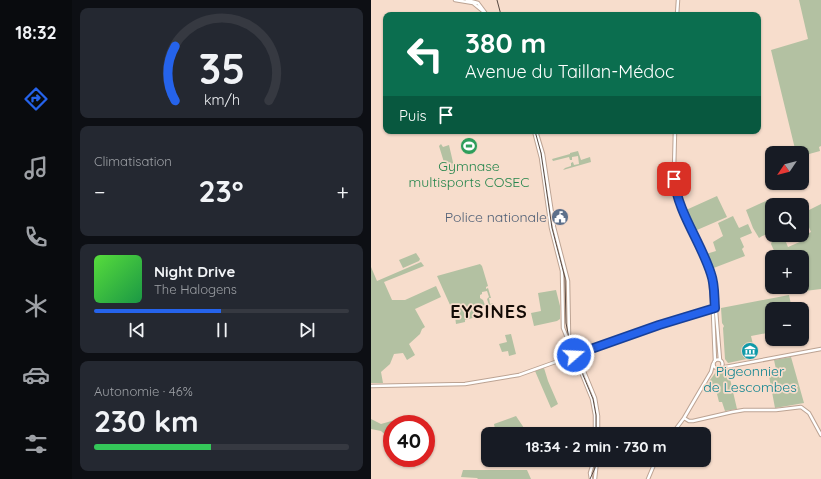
<!DOCTYPE html>
<html lang="fr">
<head>
<meta charset="utf-8">
<style>
	:root { --surface:#171b24; --page:#242831; --text:#f1f3f6; --muted:#9ea1a6; --line:#363941; --accent:#2563eb }
	body { margin:0; font-family:Quicksand,sans-serif; background:var(--page); color:var(--text); height:100vh; display:flex; flex-direction:column; font-size:15px; white-space:nowrap }
	* { box-sizing:border-box; margin:0 }
	p { font-size:13px; color:var(--muted) }
	.icon { flex:none; width:22px; height:22px; fill:none; stroke:currentColor; stroke-width:2; stroke-linecap:round; stroke-linejoin:round }
	.map { position:relative; flex:1; overflow:hidden }
	.details { display:flex; flex-direction:column; gap:8px; padding:8px; background:#0d0f14; width:299px }
	.details>* { flex:none }
	.guide { position:absolute; left:12px; top:12px; width:378px; height:122px; border-radius:8px; box-shadow:0 1px 3px #0004; background:#0b6e4f; color:#fff; overflow:hidden }
	.needle { width:26px; rotate:235deg }
	.buttons { position:absolute; left:394px; top:146px; display:grid; gap:8px }
	.buttons a { display:grid; place-items:center; width:44px; height:44px; border-radius:8px; background:var(--surface); box-shadow:0 1px 3px #0004; font-size:20px }
	.speed { position:absolute; left:12px; top:415px; display:flex; gap:8px; font-size:20px; font-weight:700; text-align:center }
	.speed>* { display:grid; place-content:center; width:52px; height:52px; border-radius:50%; background:var(--surface); box-shadow:0 1px 3px #0004; line-height:1 }
	.speed .limit { border:6px solid #d22; background:#fff; color:#111 }
	.pin { position:absolute; display:grid; place-items:center; width:34px; height:34px; color:#fff; margin:-17px; border-radius:8px; box-shadow:0 2px 6px #0006 }
	.me { position:absolute; width:44px; margin:-22px; rotate:71deg; stroke-linejoin:round; filter:drop-shadow(0 0 3px #0008) }
	.turn { display:flex; align-items:center; gap:14px; height:84px; padding:0 16px; font-size:18px }
	.turn .icon { width:52px; height:52px; stroke-width:2.5 }
	.turn b { display:block; font-size:28px; line-height:34px }
	.then { display:flex; align-items:center; height:38px; padding:0 16px; background:#0003; gap:8px; font-size:15px }
	.big { font-size:30px; font-weight:800; line-height:1.1 }
	.details .widget { flex:1; display:flex; flex-direction:column; justify-content:center; gap:6px; min-width:0; padding:0 14px; border-radius:8px; background:var(--page) }
	.details .dial { align-items:center; gap:0 }
	.dial svg { height:104px; overflow:visible; fill:none; stroke:var(--line); stroke-width:7; stroke-linecap:round; text-anchor:middle }
	.dial text { fill:var(--text); stroke:none }
	.song { display:flex; align-items:center; gap:12px }
	.cover { width:48px; height:48px; border-radius:6px; background:linear-gradient(135deg,hsl(110 70% 55%),hsl(140 70% 35%)) }
	.played { height:4px; border-radius:2px; background:linear-gradient(90deg,var(--accent) 50%,var(--line) 50%) }
	.keys { display:flex; justify-content:space-around; direction:ltr }
	.heat { display:flex; justify-content:space-between; align-items:center; font-size:22px; direction:ltr }
	.charge { height:6px; border-radius:3px; background:linear-gradient(90deg,#34c759 46%,var(--line) 0) }
	.trip { position:absolute; left:110px; top:427px; width:230px; height:40px; border-radius:8px; background:var(--surface); box-shadow:0 1px 3px #0004; font-weight:800; line-height:40px; text-align:center }
	main { display:flex; flex:1; min-height:0 }
	.menu { display:flex; flex-direction:column; width:72px; justify-content:space-around; align-items:center; background:#090b0e; color:var(--muted) }
	.menu .icon { width:28px; height:28px }
	.menu .selected { color:var(--accent) }
	.menu b { font-size:18px; color:var(--text) }
	.map>svg:first-child { display:block }
	.green { fill:#b3c1a2 }
	.lines { fill:none; stroke-linecap:round; stroke-linejoin:round }
	.minor-casing { stroke:#bca393; stroke-width:4.5 }
	.minor { stroke:#fff; stroke-width:2.5 }
	.tram { stroke:#574941; stroke-width:1 }
	.route-casing { stroke:#184099; stroke-width:10 }
	.route { stroke:#2563eb; stroke-width:7 }
	.labels { text-anchor:middle; stroke-width:3.5; stroke-linejoin:round; paint-order:stroke }
	.leisure-label { font-size:14px; fill:#27864d; stroke:#f7ddcc }
	.service-label { font-size:14px; fill:#4e5e75; stroke:#f7ddcc; text-anchor:end }
	.culture-label { font-size:14px; fill:#0d838f; stroke:#f7ddcc }
	.district-label { font-size:18px; font-weight:bold; letter-spacing:1px; fill:#120a05; stroke:#f7ddcc }
</style>
</head>
<body>
<main>
<nav class="menu">
<b>18:32</b>
<svg class="icon selected" aria-label="directions" viewBox="0 0 24 24"><path d="M12 3l9 9-9 9-9-9zM9 14v-3h6M13 9l2 2-2 2"/></svg>
<svg class="icon" aria-label="music" viewBox="0 0 24 24"><path d="M9 18V5l10-2v13"/><circle cx="6" cy="18" r="3"/><circle cx="16" cy="16" r="3"/></svg>
<svg class="icon" aria-label="phone" viewBox="0 0 24 24"><path d="M5 4h4l2 5-3 2q2 4 5 5l2-3 5 2v4C11 20 4 13 5 4z"/></svg>
<svg class="icon" aria-label="climate" viewBox="0 0 24 24"><path d="M12 3v18M4 7l16 10M4 17L20 7"/></svg>
<svg class="icon" aria-label="car" viewBox="0 0 24 24"><path d="M5 17H2v-5l4-1 3-4h7l3 4 3 1v5h-3M9 17h6M6 11h13"/><circle cx="7" cy="17" r="2"/><circle cx="17" cy="17" r="2"/></svg>
<svg class="icon" aria-label="filters" viewBox="0 0 24 24"><path d="M4 7h16M4 17h16"/><circle cx="9" cy="7" r="2"/><circle cx="15" cy="17" r="2"/></svg>
</nav>
<section class="details">
<div class="widget dial"><svg viewBox="0 0 100 80">
<path d="M14 69A42 42 0 1 1 86 69"/>
<path d="M14 69A42 42 0 0 1 14 27" stroke="#2563eb"/>
<text x="50" y="56" font-size="32" font-weight="700">35</text>
<text x="50" y="72" font-size="11">km/h</text>
</svg></div>
<div class="widget"><p>Climatisation</p>
<div class="heat"><a>−</a><b class="big">23°</b><a>+</a></div>
</div>
<div class="widget">
<div class="song"><i class="cover"></i><div><b>Night Drive</b><p>The Halogens</p></div></div>
<div class="played"></div>
<div class="keys"><svg class="icon" aria-label="previous" viewBox="0 0 24 24"><path d="M18 5L8 12l10 7zM5 5v14"/></svg><svg class="icon" aria-label="pause" viewBox="0 0 24 24"><path d="M8 5v14M16 5v14"/></svg><svg class="icon" aria-label="next" viewBox="0 0 24 24"><path d="M6 5l10 7-10 7zM19 5v14"/></svg></div>
</div>
<div class="widget"><p>Autonomie · 46%</p><b class="big">230 km</b><div class="charge"></div></div>
</section>
<div class="map">
<svg width="450" height="479" viewBox="0 0 450 479">
	<rect width="100%" height="100%" fill="#f7ddcc"/>
	<path class="green" d="M 428,0 L 450,0 L 450,146 L 448,147 L 449,151 L 431,156 L 431,153 L 425,153 L 400,50 L 437,39 Z
		M 70,144 L 72,147 L 78,145 L 84,171 L 76,172 L 68,146 Z
		M 207,151 L 210,160 L 219,157 L 220,162 L 192,170 L 194,168 L 200,166 L 200,163 L 202,162 L 203,165 L 208,164 L 207,156 L 201,157 L 201,160 L 199,160 L 198,157 L 182,161 L 181,159 L 199,154 L 199,153 Z
		M 346,196 L 356,217 L 326,230 L 323,229 L 315,210 Z
		M 399,199 C 401,205 403,225 399,231 C 397,234 391,236 388,238 L 382,228 L 375,210 Z
		M 450,204 L 450,289 L 426,292 L 423,287 L 431,287 L 431,257 L 406,257 L 400,244 L 403,235 L 412,235 L 417,247 L 431,241 L 430,237 L 440,232 L 432,213 Z
		M 362,216 L 368,228 L 377,224 L 381,233 L 369,238 L 373,247 L 371,249 L 374,256 L 340,269 L 335,254 L 345,251 L 342,242 L 352,236 L 347,223 Z
		M 45,253 L 49,259 L 48,261 L 32,268 L 28,260 Z
		M 50,262 L 53,266 L 13,282 L 21,300 L 34,300 L 65,286 L 70,297 L 44,309 L 54,327 L 51,329 L 49,334 L 38,344 L 44,355 L 36,360 L 32,353 L 23,354 L 19,364 L 10,372 L 12,383 L 0,383 L 0,267 L 6,281 Z
		M 109,264 L 111,266 L 117,286 L 115,287 L 115,289 L 117,288 L 120,298 L 118,298 L 119,304 L 122,303 L 122,305 L 118,305 L 116,299 L 118,297 L 116,291 L 111,292 L 111,294 L 109,295 L 109,298 L 112,300 L 114,305 L 108,307 L 109,316 L 94,320 L 94,322 L 85,324 L 84,316 L 66,276 Z
		M 185,290 L 189,306 L 189,319 L 186,321 L 163,326 L 160,313 L 170,311 L 167,293 Z
		M 418,295 L 421,309 L 401,309 L 401,332 L 380,336 L 385,357 L 357,363 L 354,359 L 352,328 L 353,326 L 351,323 L 350,308 Z
		M 140,334 L 145,354 L 138,356 L 137,351 L 131,352 L 128,344 L 136,342 L 134,335 Z
		M 420,357 L 433,403 L 404,408 L 398,376 L 406,374 L 403,360 Z
		M 173,368 L 177,381 L 187,404 L 180,408 L 164,371 Z
		M 357,370 L 366,409 L 354,411 L 351,402 L 348,402 L 344,386 L 341,387 L 336,384 L 345,372 Z
		M 145,416 L 155,431 L 147,434 L 125,434 L 123,424 Z
		M 0,419 L 10,424 L 24,420 L 25,424 L 21,424 L 21,441 L 10,431 L 0,429 Z
		M 92,470 L 156,470 L 160,479 L 107,479 L 106,478 L 90,477 Z"/>
	<g class="lines">
		<g class="minor-casing">
			<path id="minor" d="M 84,0 L 102,3 L 113,12
				M 96,0 L 107,3 L 116,15
				M 306,15 L 307,0
				M 163,131 L 170,158 L 180,228 L 191,271 L 192,328 L 221,399 L 224,415 L 224,434
				M 165,131 L 172,154 L 183,227 L 197,281 L 198,335 L 224,398 L 227,416 L 227,434
				M 304,131 L 303,170 L 304,188 L 312,211 L 331,251 L 339,276 L 342,313 L 344,361
				M 339,271 L 343,287 L 349,360
				M342.5 364a4.5 4.5 0 1 1 9 0a4.5 4.5 0 1 1-9 0Z
				M 349,368 L 450,349
				M 0,386 L 94,384 L 148,375 L 288,325 L 344,309
				M 313,418 L 318,421 L 322,421 L 361,412 L 373,410 L 405,410 L 430,407 L 438,413 L 450,435
				M 301,434 L 313,418 L 340,372 L 342,364
				M 220,479 L 219,473 L 223,460
				M 224,479 L 226,460
				M 277,479 L 285,460"/>
		</g>
		<use href="#minor" class="minor"/>
		<path class="tram" d="M 126,0 L 130,15
			M 164,131 L 170,153 L 181,228 L 194,278 L 195,323 L 199,343
			M 197,339 L 222,399 L 225,415 L 225,434
			M 219,479 L 224,468 L 225,460"/>
	</g>
	<g class="lines">
		<g class="route-casing">
			<path id="route" d="M 203,355 L 288,325 L 344,308 C 343,297 344,285 340,274 C 330,242 307,213 303,179"/>
		</g>
		<use href="#route" class="route"/>
	</g>
	<defs>
		<g id="stadium-disc" transform="scale(0.9)"><circle r="9.5" fill="#2e9e5b" stroke="#f7ddcc"/><path d="M0-5a6.5 5 0 1 0 0 10a6.5 5 0 1 0 0-10ZM-3.5-1.8h7v3.6h-7Z" fill="#fff"/></g>
		<g id="civic-disc" transform="scale(0.9)"><circle r="9.5" fill="#5c6f8a" stroke="#f7ddcc"/><path d="M-.6-6.5H3V-4.5H.6V-3L4-1V1h2V6H-6V1h2V-1L-.6-3ZM-1.2 2.5V6h2.4V2.5Z" fill="#fff"/></g>
		<g id="museum-disc" transform="scale(0.9)"><circle r="9.5" fill="#0f9aa8" stroke="#f7ddcc"/><path d="M0-6L6-3V-2H-6V-3ZM-5-1h2V3h-2ZM-1-1h2V3h-2ZM3-1h2V3H3ZM-6 4H6V6H-6Z" fill="#fff"/></g>
	</defs>
	<g fill-rule="evenodd">
		<use href="#stadium-disc" x="98" y="146"/>
		<use href="#civic-disc" x="189" y="217"/>
		<use href="#museum-disc" x="379" y="351"/>
	</g>
	<g class="labels">
		<g class="leisure-label">
			<text x="98" y="171">Gymnase<tspan x="98" dy="16">multisports COSEC</tspan></text>
		</g>
		<g class="service-label">
			<text x="176" y="222">Police nationale</text>
		</g>
		<g class="culture-label">
			<text x="379" y="376">Pigeonnier<tspan x="379" dy="16">de Lescombes</tspan></text>
		</g>
		<g class="district-label">
			<text x="118" y="318">EYSINES</text>
		</g>
	</g>
</svg>
<div class="buttons">
<a><svg class="needle" viewBox="-14 -14 28 28"><path d="M0-13l5 13h-10z" fill="#e53935"/><path d="M0 13l5-13h-10z" fill="#9ea1a6"/></svg></a>
<a><svg class="icon" aria-label="search" viewBox="0 0 24 24"><circle cx="10" cy="10" r="6"/><path d="M15 15l6 6"/></svg></a>
<a>+</a>
<a>−</a>
</div>
<div class="speed"><div class="limit">40</div></div>
<div class="pin" style="left:303px;top:179px;background:#d93025"><svg class="icon" aria-label="arrive" viewBox="0 0 24 24"><path d="M6 21V4h12l-3 4 3 4H6"/></svg></div>
<svg class="me" style="left:203px;top:355px" viewBox="-20 -20 40 40"><circle r="17" fill="#2563eb" stroke="#fff" stroke-width="3"/><path d="M0-11L8 9 0 5-8 9z" fill="#fff"/></svg>
<div class="trip">18:34 · 2 min · 730 m</div>
<div class="guide">
<div class="turn"><svg class="icon" aria-label="left" viewBox="0 0 24 24"><path d="M17 20v-9H6M10 6l-5 5 5 5"/></svg><div><b>380 m</b>Avenue du Taillan-Médoc</div></div>
<div class="then">Puis<svg class="icon" aria-label="arrive" viewBox="0 0 24 24"><path d="M6 21V4h12l-3 4 3 4H6"/></svg></div>
</div>
</div>
</main>
</body>
</html>
